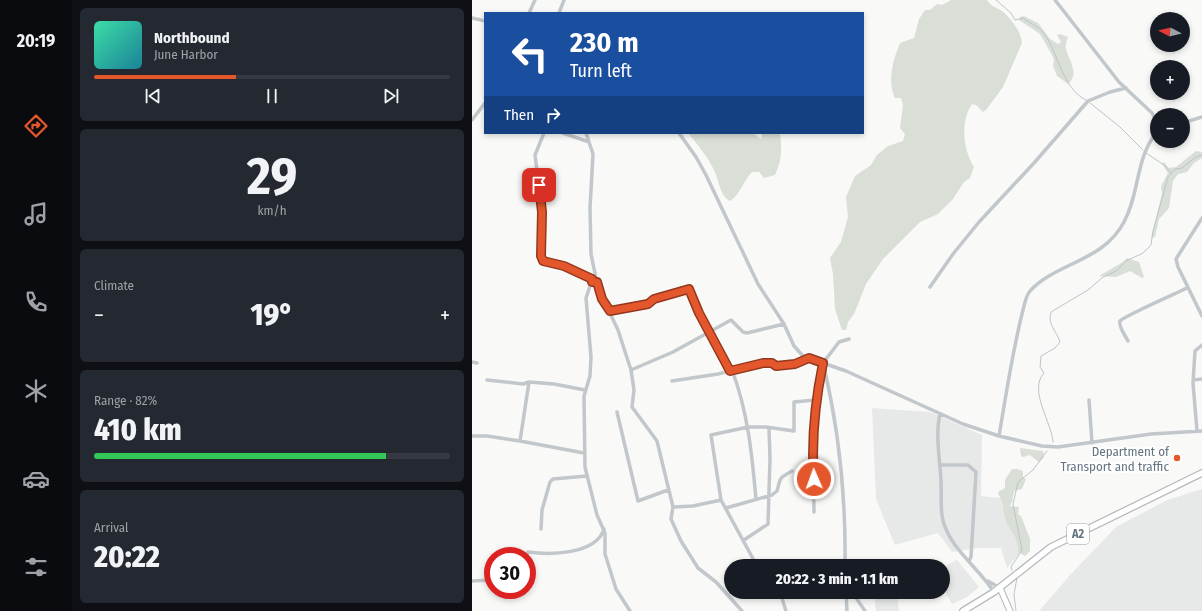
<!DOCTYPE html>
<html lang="en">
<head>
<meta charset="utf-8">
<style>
	:root { --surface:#171b24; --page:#242831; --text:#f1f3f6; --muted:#9ea1a6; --line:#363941; --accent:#e4562c }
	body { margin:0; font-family:"Fira Sans Condensed",sans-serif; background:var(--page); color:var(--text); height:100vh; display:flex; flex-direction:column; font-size:15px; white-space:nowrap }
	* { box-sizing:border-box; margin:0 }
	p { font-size:13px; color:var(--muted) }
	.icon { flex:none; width:22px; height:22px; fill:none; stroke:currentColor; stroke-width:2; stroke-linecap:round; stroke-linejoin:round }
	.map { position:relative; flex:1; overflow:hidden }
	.sheet { display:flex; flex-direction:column; gap:8px; padding:8px; background:#0d0f14; width:400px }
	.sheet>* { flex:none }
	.top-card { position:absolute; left:12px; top:12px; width:380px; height:122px; border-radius:0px; box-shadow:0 2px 6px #0003; background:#1a4fa0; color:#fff; overflow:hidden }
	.needle { width:26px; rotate:277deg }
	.fabs { position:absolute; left:678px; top:12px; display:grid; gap:8px }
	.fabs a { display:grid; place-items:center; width:40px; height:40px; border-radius:50%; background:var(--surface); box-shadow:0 2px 6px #0003; font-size:20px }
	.speed { position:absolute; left:12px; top:547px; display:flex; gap:8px; font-size:20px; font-weight:700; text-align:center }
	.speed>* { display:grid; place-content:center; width:52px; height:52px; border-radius:50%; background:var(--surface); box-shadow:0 2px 6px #0003; line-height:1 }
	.speed .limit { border:6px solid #d22; background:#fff; color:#111 }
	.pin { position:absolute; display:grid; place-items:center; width:34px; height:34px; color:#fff; margin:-17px; border-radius:8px; box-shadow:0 2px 6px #0006 }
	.me { position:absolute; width:44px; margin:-22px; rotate:358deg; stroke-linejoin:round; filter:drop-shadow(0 0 3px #0008) }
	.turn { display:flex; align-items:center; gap:14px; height:84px; padding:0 20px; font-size:18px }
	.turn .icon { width:52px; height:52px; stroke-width:2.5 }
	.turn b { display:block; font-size:28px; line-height:34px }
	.then { display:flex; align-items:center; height:38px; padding:0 20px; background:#0003; gap:8px; font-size:15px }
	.big { font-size:30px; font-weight:800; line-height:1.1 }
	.sheet .widget { flex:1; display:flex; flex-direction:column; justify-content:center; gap:6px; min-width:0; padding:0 14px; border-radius:6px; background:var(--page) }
	.sheet .dial { align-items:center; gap:0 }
	.dial b { font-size:52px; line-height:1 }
	.song { display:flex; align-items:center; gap:12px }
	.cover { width:48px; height:48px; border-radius:6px; background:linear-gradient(135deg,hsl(160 70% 55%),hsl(190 70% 35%)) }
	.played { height:4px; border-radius:2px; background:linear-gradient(90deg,var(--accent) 40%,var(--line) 40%) }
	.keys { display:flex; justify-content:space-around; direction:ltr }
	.heat { display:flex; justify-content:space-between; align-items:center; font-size:22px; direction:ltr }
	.charge { height:6px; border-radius:3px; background:linear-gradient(90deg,#34c759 82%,var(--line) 0) }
	.trip { position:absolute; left:252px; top:559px; width:226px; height:40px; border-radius:20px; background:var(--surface); box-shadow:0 2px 6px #0003; font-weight:800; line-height:40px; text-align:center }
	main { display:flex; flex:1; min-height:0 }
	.dock { display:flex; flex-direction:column; width:72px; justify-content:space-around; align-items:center; background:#090b0e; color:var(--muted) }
	.dock .icon { width:28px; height:28px }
	.dock .current { color:var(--accent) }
	.dock b { font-size:18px; color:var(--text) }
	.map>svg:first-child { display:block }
	.built { fill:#e7e8e8 }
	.green { fill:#d9ded6 }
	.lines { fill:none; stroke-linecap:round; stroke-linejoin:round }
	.stream { stroke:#bac6ca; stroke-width:1 }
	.secondary-casing { stroke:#b2b9be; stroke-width:7 }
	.primary-casing { stroke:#b4b9bd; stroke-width:8 }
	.street { stroke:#c2c7cb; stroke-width:3.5 }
	.secondary { stroke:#fff; stroke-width:5 }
	.primary { stroke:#fff; stroke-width:5.5 }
	.route-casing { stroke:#94381d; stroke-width:10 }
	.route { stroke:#e4562c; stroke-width:7 }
	.poi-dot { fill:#e4562c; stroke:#fff; stroke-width:1.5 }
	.labels { text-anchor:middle; stroke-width:4; stroke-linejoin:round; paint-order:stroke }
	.shield { fill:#fff; stroke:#929ea8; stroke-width:1 }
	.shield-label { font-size:12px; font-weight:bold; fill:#647582 }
	.poi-label { font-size:13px; fill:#647582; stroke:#fff; text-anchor:end }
</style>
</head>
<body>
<main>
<nav class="dock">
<b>20:19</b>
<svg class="icon current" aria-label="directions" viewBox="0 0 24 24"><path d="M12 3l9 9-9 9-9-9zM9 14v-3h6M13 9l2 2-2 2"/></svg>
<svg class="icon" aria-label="music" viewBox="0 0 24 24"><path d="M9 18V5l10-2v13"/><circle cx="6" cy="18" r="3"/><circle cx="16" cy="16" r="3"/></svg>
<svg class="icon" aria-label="phone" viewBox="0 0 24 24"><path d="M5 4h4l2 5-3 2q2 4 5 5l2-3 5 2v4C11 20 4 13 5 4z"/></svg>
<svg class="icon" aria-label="climate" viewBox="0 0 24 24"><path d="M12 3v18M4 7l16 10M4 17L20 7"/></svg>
<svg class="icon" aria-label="car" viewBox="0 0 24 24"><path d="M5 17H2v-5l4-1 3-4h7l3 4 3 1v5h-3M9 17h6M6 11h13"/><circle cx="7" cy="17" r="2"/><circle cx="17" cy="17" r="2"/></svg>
<svg class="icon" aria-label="filters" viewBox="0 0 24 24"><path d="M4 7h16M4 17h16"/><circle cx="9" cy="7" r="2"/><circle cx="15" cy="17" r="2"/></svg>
</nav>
<section class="sheet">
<div class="widget">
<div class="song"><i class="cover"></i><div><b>Northbound</b><p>June Harbor</p></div></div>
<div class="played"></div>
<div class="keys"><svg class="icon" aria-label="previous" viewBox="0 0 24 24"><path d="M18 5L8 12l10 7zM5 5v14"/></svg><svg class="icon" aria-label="pause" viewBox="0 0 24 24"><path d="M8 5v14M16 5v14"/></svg><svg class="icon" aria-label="next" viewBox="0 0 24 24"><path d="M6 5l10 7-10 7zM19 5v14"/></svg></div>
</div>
<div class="widget dial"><b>29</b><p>km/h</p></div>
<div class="widget"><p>Climate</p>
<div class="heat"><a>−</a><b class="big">19°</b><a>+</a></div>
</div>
<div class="widget"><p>Range · 82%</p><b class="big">410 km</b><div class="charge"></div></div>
<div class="widget"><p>Arrival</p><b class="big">20:22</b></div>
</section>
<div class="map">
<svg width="730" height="611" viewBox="0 0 730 611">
	<rect width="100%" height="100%" fill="#f9f9f7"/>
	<path class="built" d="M 400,408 L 458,412 L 510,435 L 509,496 L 538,499 L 548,553 L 535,568 L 529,548 L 506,548 L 480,552 L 466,533 L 423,545 L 404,499 Z
		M 730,489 L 730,611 L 567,611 L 599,574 L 644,527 L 695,500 Z
		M 485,560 L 507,587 L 495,597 L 480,604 L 471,589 L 471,567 Z
		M 402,592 L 425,592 L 427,611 L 404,611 Z"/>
	<path class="green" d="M 479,0 L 515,0 C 519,7 524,7 530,11 C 539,18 549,32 550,43 L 531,87 L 514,110 L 511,112 L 504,105 L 500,104 C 488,121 491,150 502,167 L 498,178 L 492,182 L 481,199 L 466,214 L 448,222 L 411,259 L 394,284 L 382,314 L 376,322 L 374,330 L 370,330 L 363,309 L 361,274 L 358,258 L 369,242 L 376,217 L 374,197 L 383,176 L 399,165 L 405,155 L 416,146 L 431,141 L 433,134 L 428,128 L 431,105 L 429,98 L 423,98 C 415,81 421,60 428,43 L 442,38 L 447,19 L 453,10 L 458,10 L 465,4 L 470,5 Z
		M 552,16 L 566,23 L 578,39 L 586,44 L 589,42 L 585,35 L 588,34 L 596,37 C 595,41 593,45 594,49 C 597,60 608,74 596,84 L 585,76 L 581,66 L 582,60 L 580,55 L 568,34 L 547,20 L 548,17 Z
		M 216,133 L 281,133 L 289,139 L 290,133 L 308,133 C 310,148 310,160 303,175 L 292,178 L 287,172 L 280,172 C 272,180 267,196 258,201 C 248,196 247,181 243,172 C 236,157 226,145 216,133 Z
		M 724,151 L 730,152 L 730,158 L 722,163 L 715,172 L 706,174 L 701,181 L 697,208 L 687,219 L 683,237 L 679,238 L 690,194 L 689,186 L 696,173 L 690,164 L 692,162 L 697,168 L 704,167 Z
		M 655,258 L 667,262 L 672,277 L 670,278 L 658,271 L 644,277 L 627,276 L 651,262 Z
		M 548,448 L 571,451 L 572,457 L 567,462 L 558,455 L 551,457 L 549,456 Z
		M 540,469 L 545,469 L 551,471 L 551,478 L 554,479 L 550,489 L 542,491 L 540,502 L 537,506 L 547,507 L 546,514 L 549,516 L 558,539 L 558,551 L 553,556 L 546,552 C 547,537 536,530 533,517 C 530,510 533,502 527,496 L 526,492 L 533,488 L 533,480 Z"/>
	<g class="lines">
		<path class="stream" d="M 524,0 L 539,13 L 543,20 L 551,18 C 557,23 566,26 571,32 C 586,51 590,89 614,100
			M 618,103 L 648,127 L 671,150
			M 674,153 L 692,165 L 699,173
			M 581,442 C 580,423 556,390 572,373 L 568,367 L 569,356 L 583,348 L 588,342 C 585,331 575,325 579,312 L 616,290 L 631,277 L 644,271 L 654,261 L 671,253 L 679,245 L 681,231 L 696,177 L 703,169 L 710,168 L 724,157 L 730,155
			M 540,570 L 539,567 L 550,550 L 541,504 L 546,482 L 561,470 L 575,451
			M 544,611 L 542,594 L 545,578"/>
		<g class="secondary-casing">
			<path id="secondary" d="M 528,588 L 538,611"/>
		</g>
		<g class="primary-casing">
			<path id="primary" d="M 491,611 L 522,592 L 579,547 L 730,473"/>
		</g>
		<path class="street" d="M 583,0 L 647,82 L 680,113 L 685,122
			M 57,13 L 63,0
			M 87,13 L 92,0
			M 0,18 L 13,21
			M 0,120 L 13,103
			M 711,123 L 730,117
			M 72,133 L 63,155 L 70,212 L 69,256 L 71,261 L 92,266 L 120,279 L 120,282
			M 91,133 L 117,142
			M 114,133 L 121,154 L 118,208 L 119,254 L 126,288 L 146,330 L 159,370 L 162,390 L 160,407 L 185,441 L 201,507 L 199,519 L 209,541 L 226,568 L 244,582 L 270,611
			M 207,133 L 224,157 L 234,175 L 286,284 L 312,324 L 322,346 L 331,356 L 351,363 C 367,429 374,498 373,566
			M 730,218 L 704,259 L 706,267 L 730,316
			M 125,282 L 119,283 L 114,298 L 119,357 L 118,376 L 112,396 L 113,467 L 125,515 L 133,533 L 133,554 L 144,589 L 158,611
			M 458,287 L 481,254 L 507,222 L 562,163 L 616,101 L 638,92 L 654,88
			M 137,311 L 177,304 L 182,299 L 217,289 L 227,313 L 258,371
			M 656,341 C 654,337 646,326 648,321 C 650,317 707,292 715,288
			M 0,362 L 5,363
			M 351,363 L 374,371 L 491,424 L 527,436 L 570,446 L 586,447 L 679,434 L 730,431
			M 159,370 L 201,352 L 259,320 L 271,332 L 275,333 L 312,324
			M 260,370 C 276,412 280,455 284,499
			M 15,380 L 51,384 L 57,382 L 82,384 L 113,390
			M 721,380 L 730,379
			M 200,381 L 246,374 L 291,363 L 300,363 L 304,366 L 323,364 L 337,358
			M 617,400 L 620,443
			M 145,412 L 166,501 L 196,490
			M 468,414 C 463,435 468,459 469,481 C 470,496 467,515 474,529 C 484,553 508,570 522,592
			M 725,431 L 721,383 L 723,351 L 730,345
			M 0,436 L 15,436 L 48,441 L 112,453
			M 527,436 C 534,395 540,354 550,314 C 552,307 553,297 558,291 C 585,262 631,262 652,222 C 668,193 663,158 685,132
			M 48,441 L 57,382
			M 469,465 L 496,465 L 504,472 L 499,557 L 497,561
			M 201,507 L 221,506 L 249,500
			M 254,508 L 300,495 L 305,491 C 309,477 306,479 320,471
			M 342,512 L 341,442 L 343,400 L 351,363 L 367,342 L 377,339
			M 69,529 L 70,510 L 78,482 L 81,479 L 115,476
			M 272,540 L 296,524 L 298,459 L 297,428
			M 53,556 L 56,552 C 77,555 124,555 132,529
			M 285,566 L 249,500 L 239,435 L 276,427 L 294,427 L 322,431 L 322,402 L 343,400
			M 0,581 L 21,580
			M 516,581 L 528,588
			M 308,592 L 314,611
			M 374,592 L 375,611
			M 380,592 L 393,611"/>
		<use href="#secondary" class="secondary"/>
		<use href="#primary" class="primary"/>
	</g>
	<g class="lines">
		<g class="route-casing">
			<path id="route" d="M 67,185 L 70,212 L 69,256 L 71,261 L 92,266 L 120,279 L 120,282 L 125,282 L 130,299 L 138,311 L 176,304 L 182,299 L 217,289 L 227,313 L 258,371 L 291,363 L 300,363 L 304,366 L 323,364 L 337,358 L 351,363 C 343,402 339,439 342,479"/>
		</g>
		<use href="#route" class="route"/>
	</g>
	<circle class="poi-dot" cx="705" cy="458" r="4"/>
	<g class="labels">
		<rect class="shield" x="595" y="524" width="22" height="20" rx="3"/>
		<g class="shield-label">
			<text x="606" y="538">A2</text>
		</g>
		<g class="poi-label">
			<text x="697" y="456">Department of<tspan x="697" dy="15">Transport and traffic</tspan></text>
		</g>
	</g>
</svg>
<div class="fabs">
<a><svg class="needle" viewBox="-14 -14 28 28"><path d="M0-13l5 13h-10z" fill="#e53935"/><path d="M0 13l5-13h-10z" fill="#9ea1a6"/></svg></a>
<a>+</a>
<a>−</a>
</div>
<div class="speed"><div class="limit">30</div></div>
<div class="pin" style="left:67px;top:185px;background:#d93025"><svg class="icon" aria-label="arrive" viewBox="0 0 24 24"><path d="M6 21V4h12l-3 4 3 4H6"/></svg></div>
<svg class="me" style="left:342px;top:479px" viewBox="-20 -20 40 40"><circle r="17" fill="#e4562c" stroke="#fff" stroke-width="3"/><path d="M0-11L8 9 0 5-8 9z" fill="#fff"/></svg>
<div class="trip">20:22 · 3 min · 1.1 km</div>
<div class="top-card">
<div class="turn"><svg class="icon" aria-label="left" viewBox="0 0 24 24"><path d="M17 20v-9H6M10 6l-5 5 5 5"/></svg><div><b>230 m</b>Turn left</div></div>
<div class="then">Then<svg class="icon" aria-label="right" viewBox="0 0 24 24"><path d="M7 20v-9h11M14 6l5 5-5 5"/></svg></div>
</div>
</div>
</main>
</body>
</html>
